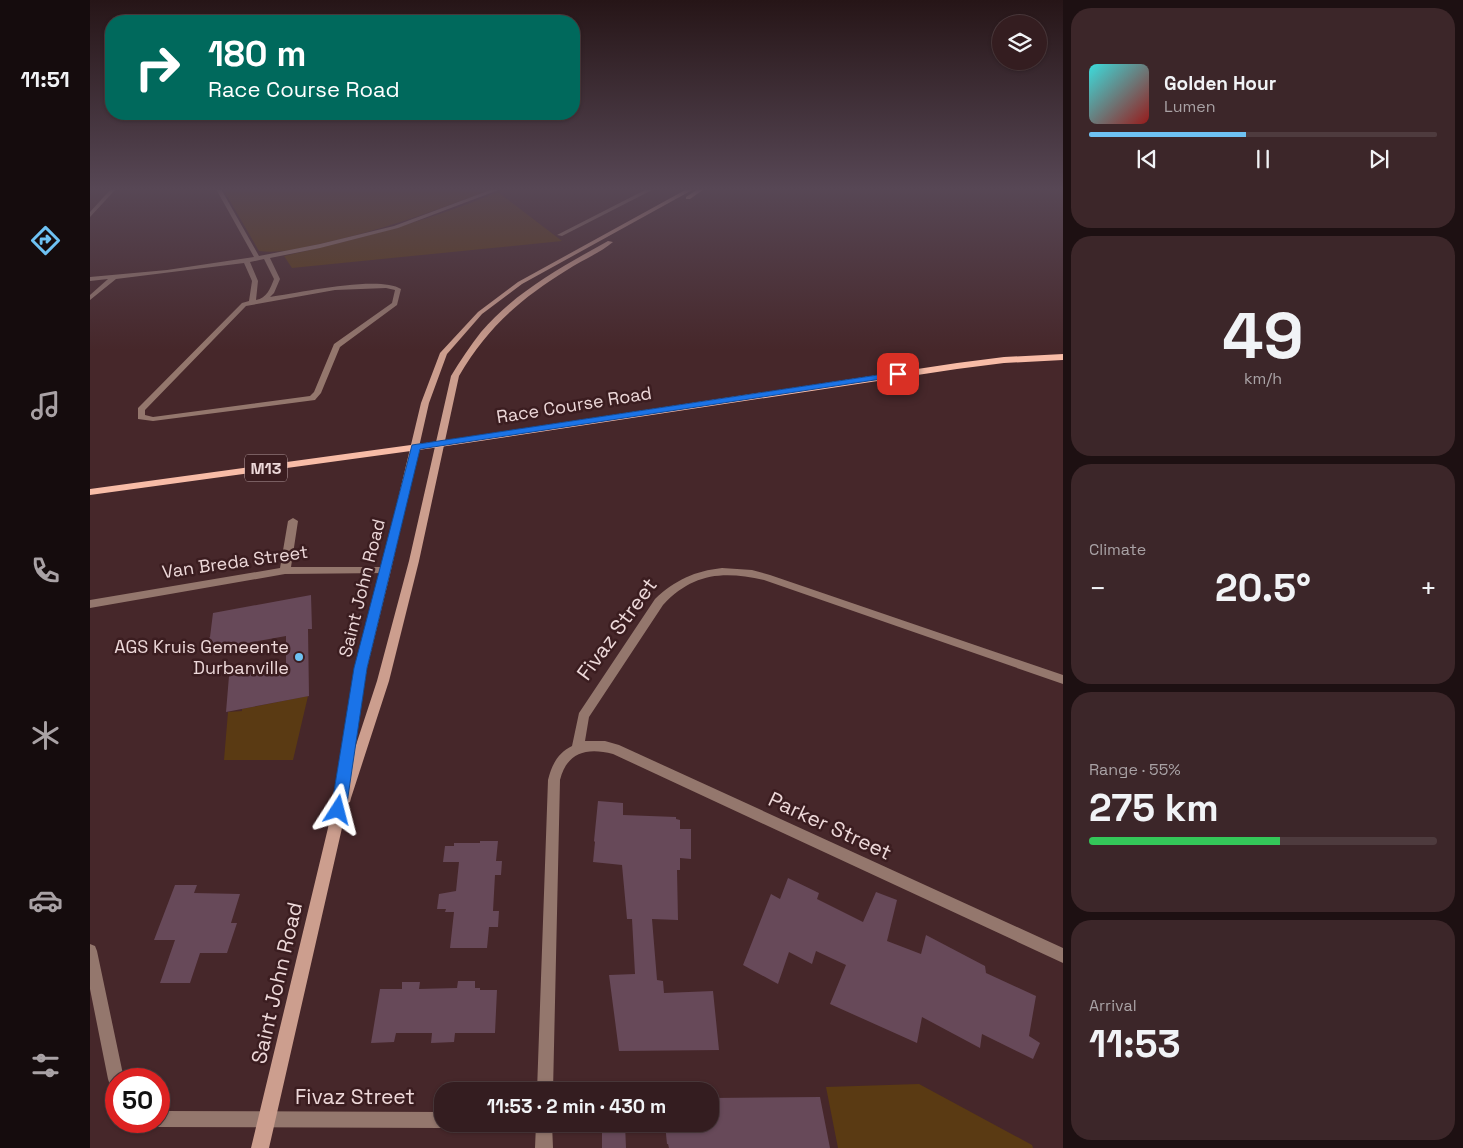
<!DOCTYPE html>
<html lang="en">
<head>
<meta charset="utf-8">
<style>
	:root { --surface:#341d20; --page:#3c2629; --text:#f1f3f6; --muted:#a9a2a5; --line:#4e3b3e; --accent:#6ec2f3 }
	body { margin:0; font-family:"Space Grotesk",sans-serif; background:var(--page); color:var(--text); height:100vh; display:flex; flex-direction:column; font-size:19px; white-space:nowrap }
	* { box-sizing:border-box; margin:0 }
	p { font-size:16px; color:var(--muted) }
	.icon { flex:none; width:28px; height:28px; fill:none; stroke:currentColor; stroke-width:2; stroke-linecap:round; stroke-linejoin:round }
	.map { position:relative; flex:1; overflow:hidden }
	.details { display:flex; flex-direction:column; gap:8px; padding:8px; background:#1d1012; width:400px }
	.details>* { flex:none }
	.top-card { position:absolute; left:15px; top:15px; width:475px; height:105px; border-radius:20px; box-shadow:0 1px 4px #0004,0 0 0 1px var(--line); background:#00695c; color:#fff; overflow:hidden }
	.buttons { position:absolute; left:902px; top:15px; display:grid; gap:10px }
	.buttons a { display:grid; place-items:center; width:55px; height:55px; border-radius:50%; background:var(--surface); box-shadow:0 1px 4px #0004,0 0 0 1px var(--line); font-size:25px }
	.speed { position:absolute; left:15px; top:1068px; display:flex; gap:10px; font-size:25px; font-weight:700; text-align:center }
	.speed>* { display:grid; place-content:center; width:65px; height:65px; border-radius:50%; background:var(--surface); box-shadow:0 1px 4px #0004,0 0 0 1px var(--line); line-height:1 }
	.speed .limit { border:8px solid #d22; background:#fff; color:#111 }
	.pin { position:absolute; display:grid; place-items:center; width:42px; height:42px; color:#fff; margin:-21px; border-radius:10px; box-shadow:0 2px 8px #0006 }
	.me { position:absolute; width:55px; margin:-28px; rotate:9deg; stroke-linejoin:round; filter:drop-shadow(0 0 4px #0008) }
	.turn { display:flex; align-items:center; gap:18px; height:105px; padding:0 20px; font-size:22px }
	.turn .icon { width:65px; height:65px; stroke-width:2.5 }
	.turn b { display:block; font-size:35px; line-height:42px }
	.big { font-size:38px; font-weight:700; line-height:1.1 }
	.details .card { flex:1; display:flex; flex-direction:column; justify-content:center; gap:8px; min-width:0; padding:0 18px; border-radius:20px; background:var(--page) }
	.details .dial { align-items:center; gap:0 }
	.dial b { font-size:65px; line-height:1 }
	.song { display:flex; align-items:center; gap:15px }
	.cover { width:60px; height:60px; border-radius:8px; background:linear-gradient(135deg,hsl(180 70% 55%),hsl(0 70% 35%)) }
	.played { height:5px; border-radius:2px; background:linear-gradient(90deg,var(--accent) 45%,var(--line) 45%) }
	.keys { display:flex; justify-content:space-around; direction:ltr }
	.heat { display:flex; justify-content:space-between; align-items:center; font-size:28px; direction:ltr }
	.charge { height:8px; border-radius:4px; background:linear-gradient(90deg,#34c759 55%,var(--line) 0) }
	.trip { position:absolute; left:344px; top:1082px; width:285px; height:50px; border-radius:20px; background:var(--surface); box-shadow:0 1px 4px #0004,0 0 0 1px var(--line); font-weight:700; line-height:50px; text-align:center }
	main { display:flex; flex:1; min-height:0 }
	.menu { display:flex; flex-direction:column; width:90px; justify-content:space-around; align-items:center; background:#150c0d; color:var(--muted) }
	.menu .icon { width:35px; height:35px }
	.menu .on { color:var(--accent) }
	.menu b { font-size:22px; color:var(--text) }
	.map>svg:first-child { display:block }
	.green { fill:#5a3a13 }
	.building { fill:#674959 }
	.lines { fill:none; stroke-linecap:round; stroke-linejoin:round }
	.street { fill:#94776d; fill-rule:evenodd }
	.secondary { fill:#cc9e8e; fill-rule:evenodd }
	.primary { fill:#f8bca7; fill-rule:evenodd }
	.route { fill:#1a73e8; stroke:#114b97 }
	.poi-dot { fill:#6ec2f3; stroke:#3b1d20; stroke-width:2 }
	.labels { text-anchor:middle; stroke-width:5; stroke-linejoin:round; paint-order:stroke }
	.shield { fill:#3b1d20; stroke:#b8a0a2; stroke-width:1 }
	.shield-label { font-size:16px; font-weight:bold; fill:#edd8d9 }
	.street-label { font-size:18px; fill:#edd8d9; stroke:#3b1d20 }
	.poi-label { font-size:18px; fill:#edd8d9; stroke:#3b1d20; text-anchor:end }
	.near-street-label { font-size:21px; fill:#edd8d9; stroke:#3b1d20 }
</style>
</head>
<body>
<main>
<nav class="menu">
<b>11:51</b>
<svg class="icon on" aria-label="directions" viewBox="0 0 24 24"><path d="M12 3l9 9-9 9-9-9zM9 14v-3h6M13 9l2 2-2 2"/></svg>
<svg class="icon" aria-label="music" viewBox="0 0 24 24"><path d="M9 18V5l10-2v13"/><circle cx="6" cy="18" r="3"/><circle cx="16" cy="16" r="3"/></svg>
<svg class="icon" aria-label="phone" viewBox="0 0 24 24"><path d="M5 4h4l2 5-3 2q2 4 5 5l2-3 5 2v4C11 20 4 13 5 4z"/></svg>
<svg class="icon" aria-label="climate" viewBox="0 0 24 24"><path d="M12 3v18M4 7l16 10M4 17L20 7"/></svg>
<svg class="icon" aria-label="car" viewBox="0 0 24 24"><path d="M5 17H2v-5l4-1 3-4h7l3 4 3 1v5h-3M9 17h6M6 11h13"/><circle cx="7" cy="17" r="2"/><circle cx="17" cy="17" r="2"/></svg>
<svg class="icon" aria-label="filters" viewBox="0 0 24 24"><path d="M4 7h16M4 17h16"/><circle cx="9" cy="7" r="2"/><circle cx="15" cy="17" r="2"/></svg>
</nav>
<div class="map">
<svg width="973" height="1148" viewBox="0 0 973 1148">
	<rect width="100%" height="100%" fill="#46272a"/>
	<path class="green" d="M 133,189 L 402,189 C 345,211 289,231 230,244 C 210,248 190,254 169,251 Z
		M 408,192 L 472,241 L 202,268 L 194,256 C 267,240 338,221 408,192 Z
		M 218,696 L 203,760 L 134,760 L 138,712 L 152,711 L 152,709 Z
		M 829,1084 L 942,1145 L 943,1148 L 748,1148 L 736,1087 Z"/>
	<path class="building" d="M 221,595 L 222,629 L 218,629 L 219,696 L 136,712 L 139,676 L 196,666 L 196,636 L 125,649 L 114,643 L 120,637 L 123,613 Z
		M 508,801 L 533,803 L 533,815 L 586,817 L 586,819 L 590,820 L 590,829 L 601,829 L 601,859 L 590,858 L 590,870 L 587,870 L 588,920 L 562,919 L 567,980 L 573,981 L 574,993 L 623,991 L 629,1050 L 529,1051 L 519,975 L 545,974 L 542,919 L 537,919 L 532,865 L 503,862 L 505,842 L 504,841 Z
		M 390,841 L 408,841 L 406,861 L 412,861 L 411,875 L 405,875 L 403,911 L 409,911 L 408,927 L 399,927 L 397,948 L 360,948 L 364,912 L 355,912 L 356,909 L 347,909 L 349,894 L 366,891 L 369,862 L 353,862 L 355,846 L 364,846 L 364,843 L 390,843 Z
		M 698,878 L 729,893 L 727,899 L 773,922 L 786,892 L 807,900 L 797,941 L 831,954 L 836,935 L 895,966 L 896,973 L 946,996 L 939,1036 L 950,1043 L 943,1059 L 892,1034 L 890,1048 L 832,1017 L 827,1043 L 740,1004 L 756,965 L 726,951 L 722,964 L 699,952 L 688,984 L 653,965 L 681,894 L 690,899 Z
		M 85,885 L 107,885 L 104,893 L 150,894 L 141,923 L 147,923 L 137,953 L 110,953 L 100,983 L 70,983 L 85,940 L 64,940 Z
		M 368,981 L 385,981 L 385,988 L 390,988 L 390,990 L 407,990 L 405,1033 L 365,1033 L 364,1042 L 341,1043 L 342,1033 L 306,1033 L 304,1042 L 281,1043 L 290,989 L 312,989 L 312,982 L 330,982 L 329,989 L 367,988 Z
		M 730,1097 L 740,1148 L 579,1148 L 578,1144 L 577,1144 L 575,1124 L 620,1124 L 620,1098 Z
		M 512,1124 L 535,1124 L 536,1148 L 512,1148 Z"/>
	<g class="lines">
		<path class="street" d="M 21,189 L 26,189 L 0,217 L 0,212 Z
			M 126,189 L 131,189 L 169,256 L 230,244 L 304,226 L 403,189 L 411,189 L 308,228 L 230,248 L 180,258 L 190,279 L 184,293 L 180,297 C 208,293 289,275 311,289 L 307,305 L 250,347 L 231,393 L 225,400 L 63,421 L 48,419 L 48,408 L 152,303 L 159,301 L 162,281 L 154,263 L 26,279 L 0,300 L 0,295 L 18,279 L 0,281 L 0,277 L 77,270 L 164,257 ZM 174,259 L 184,279 C 180,289 177,298 166,300 L 168,281 L 160,262 ZM 296,288 L 305,290 L 302,303 L 244,344 L 224,392 L 220,396 L 63,417 L 55,415 L 55,410 L 156,306 L 245,290 Z
			M 557,189 L 564,189 L 472,236 L 467,235 Z
			M 203,518 L 208,521 L 201,567 L 296,567 L 301,570 L 296,573 L 195,574 L 0,608 L 0,600 L 190,568 L 198,521 Z
			M 632,568 L 662,570 L 680,575 L 973,675 L 973,684 L 674,580 C 633,571 603,573 573,605 L 499,717 L 495,741 L 515,741 L 529,745 L 973,948 L 973,963 L 523,754 C 497,747 477,752 470,780 L 463,1091 L 447,1091 L 458,780 C 462,764 468,753 482,746 L 489,713 L 565,599 C 585,580 605,571 632,568 Z
			M 0,944 L 5,946 L 7,951 L 34,1079 L 26,1079 L 26,1087 L 20,1085 L 18,1079 L 0,989 Z
			M 69,1111 L 352,1112 L 352,1124 L 359,1124 L 358,1126 L 352,1128 L 69,1127 L 63,1125 L 61,1121 L 69,1121 Z
			M 446,1124 L 462,1124 L 463,1148 L 445,1148 Z"/>
		<path class="secondary" d="M 597,189 L 604,189 L 432,284 L 392,314 L 357,354 L 339,403 L 301,570 L 277,668 L 263,754 L 287,681 L 319,561 L 361,376 C 370,361 380,346 391,332 C 425,292 473,266 518,241 L 523,242 C 510,253 492,260 477,270 C 430,299 397,328 369,376 L 329,561 L 299,681 L 261,798 L 260,802 L 255,804 L 252,828 L 179,1148 L 161,1148 L 238,828 L 265,668 L 291,570 L 331,403 L 350,353 L 388,312 L 428,282 Z
			M 608,189 L 614,189 L 600,199 L 596,199 L 596,197 Z"/>
		<path class="primary" d="M 973,354 L 973,360 L 914,363 L 867,369 L 350,447 L 0,495 L 0,489 L 350,441 L 867,363 L 914,357 Z"/>
	</g>
	<linearGradient id="sky" x2="0" y2="1"><stop stop-color="#261517"/><stop offset="0.54" stop-color="#574755"/><stop offset="1" stop-color="#574755" stop-opacity="0"/></linearGradient>
	<rect width="973" height="350" fill="url(#sky)"/>
	<path class="route" d="M 808,372 L 811,372 L 811,376 L 330,449 L 277,668 L 256,810 L 253,815 L 248,817 L 243,815 L 241,810 L 264,668 L 322,445 Z"/>
	<circle class="poi-dot" cx="209" cy="657" r="5"/>
	<g class="labels">
		<rect class="shield" x="155" y="454.5" width="42" height="27" rx="4"/>
		<g class="shield-label">
			<text x="176" y="474">M13</text>
		</g>
		<g class="street-label">
			<text transform="translate(484 405) rotate(-9)" y="6">Race Course Road</text>
			<text transform="translate(145 562) rotate(-8)" y="6">Van Breda Street</text>
			<text transform="translate(272 588) rotate(-76)" y="6">Saint John Road</text>
		</g>
		<g class="poi-label">
			<text x="199" y="653">AGS Kruis Gemeente<tspan x="199" dy="21">Durbanville</tspan></text>
		</g>
		<g class="near-street-label">
			<text transform="translate(527 629) rotate(-54)" y="7">Fivaz Street</text>
			<text transform="translate(740 826) rotate(25)" y="7">Parker Street</text>
			<text transform="translate(187 983) rotate(-77)" y="7">Saint John Road</text>
			<text x="265" y="1104">Fivaz Street</text>
		</g>
	</g>
</svg>
<div class="buttons">
<a><svg class="icon" aria-label="layers" viewBox="0 0 24 24"><path d="M12 4l9 5-9 5-9-5zM3 14l9 5 9-5"/></svg></a>
</div>
<div class="speed"><div class="limit">50</div></div>
<div class="pin" style="left:808px;top:374px;background:#d93025"><svg class="icon" aria-label="arrive" viewBox="0 0 24 24"><path d="M6 21V4h12l-3 4 3 4H6"/></svg></div>
<svg class="me" style="left:248px;top:810px" viewBox="-20 -20 40 40"><path d="M0-17L14 15 0 8-14 15z" fill="#1a73e8" stroke="#fff" stroke-width="4"/></svg>
<div class="trip">11:53 · 2 min · 430 m</div>
<div class="top-card">
<div class="turn"><svg class="icon" aria-label="right" viewBox="0 0 24 24"><path d="M7 20v-9h11M14 6l5 5-5 5"/></svg><div><b>180 m</b>Race Course Road</div></div>
</div>
</div>
<section class="details">
<div class="card">
<div class="song"><i class="cover"></i><div><b>Golden Hour</b><p>Lumen</p></div></div>
<div class="played"></div>
<div class="keys"><svg class="icon" aria-label="previous" viewBox="0 0 24 24"><path d="M18 5L8 12l10 7zM5 5v14"/></svg><svg class="icon" aria-label="pause" viewBox="0 0 24 24"><path d="M8 5v14M16 5v14"/></svg><svg class="icon" aria-label="next" viewBox="0 0 24 24"><path d="M6 5l10 7-10 7zM19 5v14"/></svg></div>
</div>
<div class="card dial"><b>49</b><p>km/h</p></div>
<div class="card"><p>Climate</p>
<div class="heat"><a>−</a><b class="big">20.5°</b><a>+</a></div>
</div>
<div class="card"><p>Range · 55%</p><b class="big">275 km</b><div class="charge"></div></div>
<div class="card"><p>Arrival</p><b class="big">11:53</b></div>
</section>
</main>
</body>
</html>
